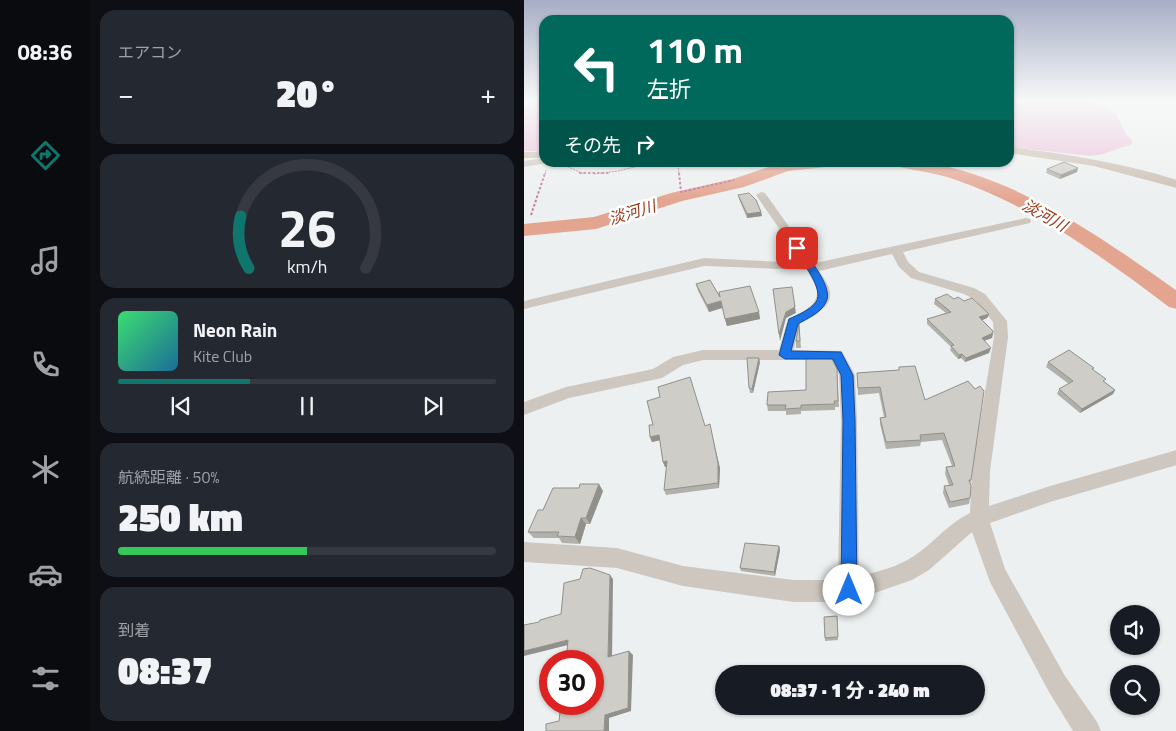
<!DOCTYPE html>
<html lang="ja">
<head>
<meta charset="utf-8">
<style>
	:root { --surface:#171b24; --page:#242831; --text:#f1f3f6; --muted:#9ea1a6; --line:#363941; --accent:#0f766e }
	body { margin:0; font-family:"Titillium Web","Noto Sans JP",sans-serif; background:var(--page); color:var(--text); height:100vh; display:flex; flex-direction:column; font-size:19px; white-space:nowrap }
	* { box-sizing:border-box; margin:0 }
	p { font-size:16px; color:var(--muted) }
	.icon { flex:none; width:28px; height:28px; fill:none; stroke:currentColor; stroke-width:2; stroke-linecap:round; stroke-linejoin:round }
	.map { position:relative; flex:1; overflow:hidden }
	.side { display:flex; flex-direction:column; gap:10px; padding:10px; background:#0d0f14; width:434px }
	.side>* { flex:none }
	.banner { position:absolute; left:15px; top:15px; width:475px; height:152px; border-radius:15px; box-shadow:0 1px 4px #0004; background:#00695c; color:#fff; overflow:hidden }
	.fabs { position:absolute; left:586px; top:605px; display:grid; gap:10px }
	.fabs a { display:grid; place-items:center; width:50px; height:50px; border-radius:50%; background:var(--surface); box-shadow:0 1px 4px #0004; font-size:25px }
	.speed { position:absolute; left:15px; top:650px; display:flex; gap:10px; font-size:25px; font-weight:700; text-align:center }
	.speed>* { display:grid; place-content:center; width:65px; height:65px; border-radius:50%; background:var(--surface); box-shadow:0 1px 4px #0004; line-height:1 }
	.speed .limit { border:8px solid #d22; background:#fff; color:#111 }
	.pin { position:absolute; display:grid; place-items:center; width:42px; height:42px; color:#fff; margin:-21px; border-radius:10px; box-shadow:0 2px 8px #0006 }
	.me { position:absolute; width:55px; margin:-28px; rotate:0deg; stroke-linejoin:round; filter:drop-shadow(0 0 4px #0008) }
	.turn { display:flex; align-items:center; gap:18px; height:105px; padding:0 25px; font-size:22px }
	.turn .icon { width:65px; height:65px; stroke-width:2.5 }
	.turn b { display:block; font-size:35px; line-height:42px }
	.then { display:flex; align-items:center; height:48px; padding:0 25px; background:#0003; gap:10px; font-size:19px }
	.big { font-size:38px; font-weight:800; line-height:1.1 }
	.side .widget { flex:1; display:flex; flex-direction:column; justify-content:center; gap:8px; min-width:0; padding:0 18px; border-radius:15px; background:var(--page) }
	.side .dial { align-items:center; gap:0 }
	.dial svg { height:130px; overflow:visible; fill:none; stroke:var(--line); stroke-width:7; stroke-linecap:round; text-anchor:middle }
	.dial text { fill:var(--text); stroke:none }
	.song { display:flex; align-items:center; gap:15px }
	.cover { width:60px; height:60px; border-radius:8px; background:linear-gradient(135deg,hsl(140 70% 55%),hsl(200 70% 35%)) }
	.played { height:5px; border-radius:2px; background:linear-gradient(90deg,var(--accent) 35%,var(--line) 35%) }
	.keys { display:flex; justify-content:space-around; direction:ltr }
	.heat { display:flex; justify-content:space-between; align-items:center; font-size:28px; direction:ltr }
	.charge { height:8px; border-radius:4px; background:linear-gradient(90deg,#34c759 50%,var(--line) 0) }
	.trip { position:absolute; left:191px; top:665px; width:270px; height:50px; border-radius:25px; background:var(--surface); box-shadow:0 1px 4px #0004; font-weight:800; line-height:50px; text-align:center }
	main { display:flex; flex:1; min-height:0 }
	.tab-bar { display:flex; flex-direction:column; width:90px; justify-content:space-around; align-items:center; background:#090b0e; color:var(--muted) }
	.tab-bar .icon { width:35px; height:35px }
	.tab-bar .active { color:var(--accent) }
	.tab-bar b { font-size:22px; color:var(--text) }
	.map>svg:first-child { display:block }
	.green { fill:#eabfd8 }
	.lines { fill:none; stroke-linecap:round; stroke-linejoin:round }
	.river { fill:#e3a490; fill-rule:evenodd }
	.path-far1 { stroke:#c57a9d; stroke-width:1; stroke-dasharray:2 1; stroke-linecap:butt }
	.path { stroke:#c57a9d; stroke-width:2; stroke-dasharray:2.5 2; stroke-linecap:butt }
	.minor { fill:#cec7bf; fill-rule:evenodd }
	.major { fill:#cabdaf; fill-rule:evenodd }
	.wall { fill:#b2b0ab }
	.shaded-wall { fill:#91908b }
	.building { fill:#cfcdc7; stroke:#91908b }
	.route { fill:#1a73e8; stroke:#114b97 }
	.labels { text-anchor:middle; stroke-width:5; stroke-linejoin:round; paint-order:stroke }
	.far-water-label { font-size:16px; font-style:italic; fill:#9a3819; stroke:#fff }
</style>
</head>
<body>
<main>
<nav class="tab-bar">
<b>08:36</b>
<svg class="icon active" aria-label="directions" viewBox="0 0 24 24"><path d="M12 3l9 9-9 9-9-9zM9 14v-3h6M13 9l2 2-2 2"/></svg>
<svg class="icon" aria-label="music" viewBox="0 0 24 24"><path d="M9 18V5l10-2v13"/><circle cx="6" cy="18" r="3"/><circle cx="16" cy="16" r="3"/></svg>
<svg class="icon" aria-label="phone" viewBox="0 0 24 24"><path d="M5 4h4l2 5-3 2q2 4 5 5l2-3 5 2v4C11 20 4 13 5 4z"/></svg>
<svg class="icon" aria-label="climate" viewBox="0 0 24 24"><path d="M12 3v18M4 7l16 10M4 17L20 7"/></svg>
<svg class="icon" aria-label="car" viewBox="0 0 24 24"><path d="M5 17H2v-5l4-1 3-4h7l3 4 3 1v5h-3M9 17h6M6 11h13"/><circle cx="7" cy="17" r="2"/><circle cx="17" cy="17" r="2"/></svg>
<svg class="icon" aria-label="filters" viewBox="0 0 24 24"><path d="M4 7h16M4 17h16"/><circle cx="9" cy="7" r="2"/><circle cx="15" cy="17" r="2"/></svg>
</nav>
<section class="side">
<div class="widget"><p>エアコン</p>
<div class="heat"><a>−</a><b class="big">20°</b><a>+</a></div>
</div>
<div class="widget dial"><svg viewBox="0 0 100 80">
<path d="M14 69A42 42 0 1 1 86 69"/>
<path d="M14 69A42 42 0 0 1 9 37" stroke="#0f766e"/>
<text x="50" y="56" font-size="32" font-weight="700">26</text>
<text x="50" y="72" font-size="11">km/h</text>
</svg></div>
<div class="widget">
<div class="song"><i class="cover"></i><div><b>Neon Rain</b><p>Kite Club</p></div></div>
<div class="played"></div>
<div class="keys"><svg class="icon" aria-label="previous" viewBox="0 0 24 24"><path d="M18 5L8 12l10 7zM5 5v14"/></svg><svg class="icon" aria-label="pause" viewBox="0 0 24 24"><path d="M8 5v14M16 5v14"/></svg><svg class="icon" aria-label="next" viewBox="0 0 24 24"><path d="M6 5l10 7-10 7zM19 5v14"/></svg></div>
</div>
<div class="widget"><p>航続距離 · 50%</p><b class="big">250 km</b><div class="charge"></div></div>
<div class="widget"><p>到着</p><b class="big">08:37</b></div>
</section>
<div class="map">
<svg width="653" height="731" viewBox="0 0 653 731">
	<rect width="100%" height="100%" fill="#edf0f0"/>
	<path class="green" d="M 0,100 L 20,100 L 20,152 L 0,151 Z
		M 485,100 C 516,100 567,92 591,114 C 599,122 598,133 608,140 L 608,144 L 579,154 L 568,156 L 485,147 Z"/>
	<g class="lines">
		<path class="river" d="M 366,162 C 379,162 392,161 404,163 C 493,177 580,239 653,291 L 653,309 L 645,307 C 579,257 510,207 432,180 C 411,172 389,171 368,165 Z
			M 256,163 L 310,162 L 308,165 L 302,167 L 264,171 L 220,187 L 158,201 L 72,229 L 0,236 L 0,224 L 70,217 L 147,193 L 209,179 Z"/>
		<path class="path-far1" d="M 154,162 L 155,174
			M 29,164 L 40,165 L 60,174
			M 21,174 L 22,170
			M 70,174 L 94,171 L 131,162"/>
		<path class="path" d="M 55,173 L 86,173
			M 155,173 L 157,192 L 210,180
			M 7,215 L 21,173"/>
		<path class="minor" d="M 20,158 L 20,162 L 23,163 L 0,167 L 0,161 Z
			M 237,192 L 241,193 L 291,263 L 502,218 L 506,219 L 507,221 L 506,223 L 379,252 L 384,262 L 395,272 L 450,288 L 461,294 L 483,321 L 484,337 L 466,471 L 465,506 L 526,486 L 653,450 L 653,465 L 526,502 L 466,523 L 481,569 L 541,676 L 573,722 L 577,731 L 549,731 L 525,692 L 466,582 L 448,532 L 405,570 L 388,580 L 325,602 L 270,602 L 159,586 L 93,568 L 0,562 L 0,542 L 93,548 L 159,566 L 270,580 L 314,580 L 317,420 L 315,375 L 308,360 L 179,360 L 159,365 L 138,378 L 45,398 L 0,415 L 0,402 L 42,387 L 129,369 L 149,357 L 179,350 L 255,350 L 264,319 C 274,314 294,306 293,292 C 293,286 286,276 283,270 L 180,266 L 0,309 L 0,301 L 180,258 L 279,263 L 232,195 ZM 368,254 L 375,267 L 387,278 L 440,294 L 451,300 L 469,322 L 470,337 L 448,471 L 446,513 C 421,526 411,542 390,556 C 374,567 354,571 335,577 L 333,420 L 331,375 L 318,351 L 270,350 L 275,324 C 286,318 309,308 306,292 C 305,285 299,277 295,271 Z"/>
		<path class="major" d="M 485,147 C 542,154 598,163 653,180 L 653,188 L 570,166 L 485,153 Z
			M 0,152 L 20,152 L 20,158 L 0,158 Z"/>
	</g>
	<path class="wall" d="M 554,168 L 553,172 L 536,179 L 522,173 L 523,169 Z
		M 214,195 L 237,212 L 238,216 L 223,218 L 215,199 Z
		M 172,284 L 196,297 L 235,312 L 236,319 L 203,326 L 198,308 L 185,312 L 174,291 Z
		M 411,299 L 430,299 L 440,301 L 465,314 L 463,318 L 458,320 L 469,333 L 468,338 L 460,341 L 465,353 L 441,362 L 437,358 L 434,359 L 426,350 L 427,347 L 403,324 L 403,319 L 422,313 L 410,304 Z
		M 275,324 L 277,348 L 272,348 L 272,341 Z
		M 236,362 L 229,393 L 226,393 L 225,388 Z
		M 524,362 L 570,368 L 569,370 L 581,382 L 591,390 L 589,394 L 556,413 L 533,394 L 535,389 L 545,384 L 522,367 Z
		M 375,367 L 401,400 L 447,480 L 446,484 L 446,498 L 445,504 L 425,508 L 419,493 L 420,486 L 425,485 L 421,474 L 422,467 L 428,466 L 418,440 L 397,442 L 396,446 L 362,449 L 356,424 L 356,418 L 360,417 L 355,393 L 334,395 L 333,373 L 375,370 Z
		M 313,369 L 315,407 L 311,407 L 311,410 L 277,411 L 277,414 L 262,415 L 262,411 L 244,411 L 243,405 L 282,390 Z
		M 129,425 L 181,426 L 196,468 L 195,488 L 142,495 L 140,490 L 143,467 L 141,467 L 139,462 L 136,440 L 128,442 L 126,437 Z
		M 79,491 L 66,524 L 62,524 L 56,544 L 38,543 L 35,538 L 10,538 L 4,532 L 19,510 Z
		M 255,546 L 256,550 L 251,576 L 217,571 L 216,568 Z
		M 313,616 L 314,640 L 301,641 L 300,617 Z"/>
	<path class="shaded-wall" d="M 554,168 L 553,172 L 536,179 L 537,175 Z
		M 237,212 L 238,216 L 223,218 L 223,214 Z
		M 197,301 L 198,308 L 185,312 L 183,305 Z
		M 271,307 L 272,313 L 262,318 L 256,341 L 255,334 L 262,312 Z
		M 235,312 L 236,319 L 203,326 L 201,319 Z
		M 465,314 L 463,318 L 454,322 L 455,317 Z
		M 469,333 L 468,338 L 456,342 L 458,338 Z
		M 467,348 L 465,353 L 441,362 L 442,358 Z
		M 438,354 L 437,358 L 434,359 L 435,355 Z
		M 235,358 L 236,362 L 229,393 L 228,389 Z
		M 591,390 L 589,394 L 556,413 L 558,409 Z
		M 187,430 L 196,468 L 195,488 L 194,483 Z
		M 135,435 L 137,440 L 128,442 L 126,437 Z
		M 143,461 L 145,466 L 141,467 L 139,462 Z
		M 75,484 L 79,491 L 66,524 L 62,518 Z
		M 57,518 L 62,524 L 56,544 L 51,537 Z
		M 255,546 L 256,550 L 251,576 L 250,572 Z
		M 86,575 L 89,579 L 88,660 L 84,657 Z
		M 44,640 L 48,644 L 0,656 L 0,651 Z
		M 105,651 L 109,655 L 107,711 L 85,718 L 85,731 L 80,731 L 81,715 Z"/>
	<path class="building" d="M 540,162 L 554,168 L 537,175 L 523,169 Z
		M 225,193 L 232,200 L 237,212 L 223,214 L 214,195 Z
		M 186,280 L 196,297 L 195,292 L 226,286 L 235,312 L 201,319 L 197,301 L 183,305 L 172,284 Z
		M 268,287 L 271,307 L 262,312 L 255,334 L 249,289 Z
		M 423,294 L 430,299 L 434,297 L 440,301 L 448,298 L 465,314 L 455,317 L 469,331 L 469,333 L 458,338 L 467,348 L 442,358 L 438,354 L 435,355 L 427,346 L 430,345 L 403,319 L 427,312 L 411,299 Z
		M 275,324 L 276,341 L 272,341 Z
		M 545,350 L 570,368 L 568,369 L 582,379 L 579,381 L 591,390 L 558,409 L 535,389 L 549,381 L 524,362 Z
		M 307,357 L 313,369 L 314,401 L 310,401 L 311,404 L 277,405 L 277,408 L 261,409 L 262,405 L 243,405 L 244,392 L 282,390 L 282,358 Z
		M 223,358 L 235,358 L 228,389 L 225,388 Z
		M 391,366 L 401,400 L 444,381 L 451,389 L 456,386 L 460,391 L 447,480 L 445,480 L 447,486 L 446,498 L 426,502 L 420,486 L 429,485 L 422,467 L 431,466 L 420,433 L 396,435 L 397,440 L 362,442 L 356,418 L 362,417 L 356,387 L 334,388 L 333,373 L 375,370 L 375,367 Z
		M 166,377 L 181,426 L 186,424 L 194,463 L 194,483 L 140,490 L 143,461 L 139,462 L 135,435 L 126,437 L 125,425 L 129,425 L 123,401 L 136,397 L 134,387 Z
		M 56,484 L 75,484 L 62,518 L 57,518 L 51,537 L 33,536 L 35,532 L 4,532 L 14,510 L 19,510 L 29,488 L 55,488 Z
		M 221,543 L 255,546 L 250,572 L 216,568 Z
		M 66,568 L 86,575 L 84,657 L 105,651 L 104,708 L 81,715 L 80,731 L 22,731 L 22,724 L 35,721 L 37,704 L 69,704 L 69,661 L 42,661 L 44,640 L 0,651 L 0,625 L 15,622 L 16,620 L 37,614 L 40,583 L 56,579 L 59,569 Z
		M 313,616 L 314,637 L 301,638 L 300,617 Z"/>
	<linearGradient id="sky" x2="0" y2="1"><stop stop-color="#a6aec5"/><stop offset="0.5" stop-color="#f7f8f8"/><stop offset="1" stop-color="#f7f8f8" stop-opacity="0"/></linearGradient>
	<rect width="653" height="202" fill="url(#sky)"/>
	<path class="route" d="M 273,246 L 276,247 C 285,258 310,288 302,302 C 297,313 284,318 274,324 L 267,351 L 317,352 L 329,375 L 331,420 L 333,590 L 331,596 L 325,599 L 320,596 L 317,590 L 319,420 L 317,375 L 309,359 L 261,359 L 255,355 L 265,319 C 274,315 286,310 292,302 C 301,289 276,259 269,248 Z"/>
	<g class="labels">
		<g class="far-water-label">
			<text transform="translate(108 212) rotate(-17)" y="6">淡河川</text>
			<text transform="translate(521 215) rotate(29)" y="6">淡河川</text>
		</g>
	</g>
</svg>
<div class="fabs">
<a><svg class="icon" aria-label="sound" viewBox="0 0 24 24"><path d="M4 9h4l5-4v14l-5-4H4zM17 9q2 3 0 6"/></svg></a>
<a><svg class="icon" aria-label="search" viewBox="0 0 24 24"><circle cx="10" cy="10" r="6"/><path d="M15 15l6 6"/></svg></a>
</div>
<div class="speed"><div class="limit">30</div></div>
<div class="pin" style="left:273px;top:248px;background:#d93025"><svg class="icon" aria-label="arrive" viewBox="0 0 24 24"><path d="M6 21V4h12l-3 4 3 4H6"/></svg></div>
<svg class="me" style="left:325px;top:590px" viewBox="-20 -20 40 40"><circle r="19" fill="#fff"/><path d="M0-13L10 11 0 6-10 11z" fill="#1a73e8"/></svg>
<div class="trip">08:37 · 1 分 · 240 m</div>
<div class="banner">
<div class="turn"><svg class="icon" aria-label="left" viewBox="0 0 24 24"><path d="M17 20v-9H6M10 6l-5 5 5 5"/></svg><div><b>110 m</b>左折</div></div>
<div class="then">その先<svg class="icon" aria-label="right" viewBox="0 0 24 24"><path d="M7 20v-9h11M14 6l5 5-5 5"/></svg></div>
</div>
</div>
</main>
</body>
</html>
